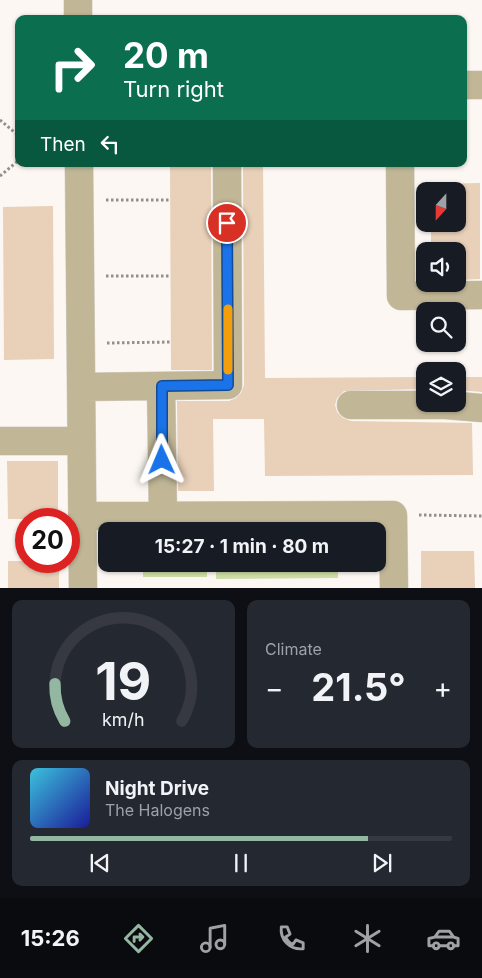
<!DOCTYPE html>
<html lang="en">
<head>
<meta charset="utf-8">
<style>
	:root { --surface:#171b24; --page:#242831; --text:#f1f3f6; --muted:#9ea1a6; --line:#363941; --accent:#94b7a2 }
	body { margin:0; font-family:Inter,sans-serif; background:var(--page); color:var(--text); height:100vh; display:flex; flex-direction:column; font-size:19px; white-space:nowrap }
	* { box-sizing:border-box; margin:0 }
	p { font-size:16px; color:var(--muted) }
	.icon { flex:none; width:28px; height:28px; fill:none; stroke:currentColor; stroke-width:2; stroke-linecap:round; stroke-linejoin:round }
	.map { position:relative; height:588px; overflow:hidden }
	.panel { display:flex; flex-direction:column; gap:12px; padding:12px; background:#0d0f14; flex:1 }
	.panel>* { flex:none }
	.guide { position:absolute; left:15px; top:15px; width:452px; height:152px; border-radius:10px; box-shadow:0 1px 4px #0004; background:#0b6e4f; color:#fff; overflow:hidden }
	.needle { width:32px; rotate:201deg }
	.buttons { position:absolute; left:416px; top:182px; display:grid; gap:10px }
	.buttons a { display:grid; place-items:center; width:50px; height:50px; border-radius:10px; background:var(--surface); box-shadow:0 1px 4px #0004; font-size:25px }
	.speed { position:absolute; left:15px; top:508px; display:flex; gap:10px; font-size:25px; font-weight:700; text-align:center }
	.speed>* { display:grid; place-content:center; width:65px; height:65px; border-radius:50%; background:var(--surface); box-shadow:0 1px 4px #0004; line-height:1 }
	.speed .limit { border:8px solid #d22; background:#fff; color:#111 }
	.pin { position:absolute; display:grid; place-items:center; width:42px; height:42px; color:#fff; margin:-21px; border:2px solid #fff; border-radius:50%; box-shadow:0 1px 5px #0007 }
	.me { position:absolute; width:55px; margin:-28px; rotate:359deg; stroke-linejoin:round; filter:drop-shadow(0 0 4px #0008) }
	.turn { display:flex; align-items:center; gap:18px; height:105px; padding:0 25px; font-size:22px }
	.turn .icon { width:65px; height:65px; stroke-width:2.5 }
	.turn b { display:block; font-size:35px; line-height:42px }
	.then { display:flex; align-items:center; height:48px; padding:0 25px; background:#0003; gap:10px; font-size:19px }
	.big { font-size:38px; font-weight:700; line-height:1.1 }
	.panel .widget { flex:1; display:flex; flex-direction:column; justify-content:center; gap:8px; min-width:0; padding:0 18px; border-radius:10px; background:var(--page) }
	.panel .dial { align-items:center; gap:0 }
	.dial svg { height:130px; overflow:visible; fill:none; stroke:var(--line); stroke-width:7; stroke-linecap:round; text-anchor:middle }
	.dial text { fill:var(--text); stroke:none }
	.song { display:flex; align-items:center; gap:15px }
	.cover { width:60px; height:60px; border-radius:8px; background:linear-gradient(135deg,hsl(190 70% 55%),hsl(240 70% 35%)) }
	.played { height:5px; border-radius:2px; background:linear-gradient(90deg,var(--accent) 80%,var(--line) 80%) }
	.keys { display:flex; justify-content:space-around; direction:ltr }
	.heat { display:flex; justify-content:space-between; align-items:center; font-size:28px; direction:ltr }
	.panel .tiles { flex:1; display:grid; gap:12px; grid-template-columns:1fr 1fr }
	.widget:last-child { grid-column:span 2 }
	.trip { position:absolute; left:98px; top:522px; width:288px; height:50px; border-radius:10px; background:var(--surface); box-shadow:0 1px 4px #0004; font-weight:700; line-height:50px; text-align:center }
	.tab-bar { display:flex; height:80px; justify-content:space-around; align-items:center; background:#090b0e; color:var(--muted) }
	.tab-bar .icon { width:35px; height:35px }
	.tab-bar .on { color:var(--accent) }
	.tab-bar b { font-size:22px; color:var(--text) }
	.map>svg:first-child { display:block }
	.green { fill:#cfdea7 }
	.building { fill:#e8d0b9 }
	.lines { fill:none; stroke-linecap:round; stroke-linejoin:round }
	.minor-casing { stroke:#d6d1cc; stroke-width:29 }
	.path { stroke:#958f8a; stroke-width:3; stroke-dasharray:2.5 2.5; stroke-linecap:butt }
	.minor { stroke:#c1b797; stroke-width:28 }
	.route-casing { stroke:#114b97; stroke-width:12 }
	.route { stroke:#1a73e8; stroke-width:9 }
	.slow { stroke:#f59e0b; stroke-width:9 }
</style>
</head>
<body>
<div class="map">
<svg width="482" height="588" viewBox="0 0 482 588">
	<rect width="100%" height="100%" fill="#fcf7f2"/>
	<path class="green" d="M 338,525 L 338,531 L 216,531 L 216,526 Z
		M 143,564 L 207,564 L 207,577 L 143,577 Z
		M 216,564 L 338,564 L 338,578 L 216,579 Z"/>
	<path class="building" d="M 170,164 L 211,164 L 212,370 L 171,370 Z
		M 243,164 L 263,164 L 265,378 L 425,377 L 425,389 L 344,391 L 337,398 L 335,405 L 337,412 L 343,418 L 351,421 L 472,423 L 473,475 L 265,476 L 264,419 L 213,419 L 214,491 L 178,491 L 177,401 L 229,401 L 236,398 L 241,393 L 244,385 Z
		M 480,183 L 480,279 L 458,280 L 458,251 L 431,251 L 431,224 L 458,224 L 458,191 L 431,191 L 431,184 Z
		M 53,206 L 54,359 L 4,360 L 3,207 Z
		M 458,377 L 482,377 L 482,392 L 458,390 Z
		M 7,461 L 58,461 L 58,519 L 8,519 Z
		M 421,551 L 474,551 L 475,588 L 421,588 Z
		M 8,561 L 59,561 L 59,588 L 8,588 Z"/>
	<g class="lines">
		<g class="minor-casing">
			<path id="minor" d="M 78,0 L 78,19
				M 464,85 L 482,85
				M 79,164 L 83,588
				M 400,164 L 401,296 L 482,295
				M 161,386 L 163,516
				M 81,387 L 228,385 L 227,164
				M 351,405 L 446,405 L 482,408
				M 0,441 L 81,441
				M 82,516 L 393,515 L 394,588"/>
		</g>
		<path class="path" d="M 0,120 L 19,136
			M 0,176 L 19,160
			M 106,200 L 170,200
			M 106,276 L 170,276
			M 107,343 L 171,342
			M 419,515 L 482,516"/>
		<use href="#minor" class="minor"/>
	</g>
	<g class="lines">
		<g class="route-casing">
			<path id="route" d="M 162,460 L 162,386 L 228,385 L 227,223"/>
		</g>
		<use href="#route" class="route"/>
		<path class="slow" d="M 228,309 L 228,370"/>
	</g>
</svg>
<div class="buttons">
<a><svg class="needle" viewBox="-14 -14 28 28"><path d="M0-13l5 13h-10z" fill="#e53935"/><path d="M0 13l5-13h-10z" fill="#9ea1a6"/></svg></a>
<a><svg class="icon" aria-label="sound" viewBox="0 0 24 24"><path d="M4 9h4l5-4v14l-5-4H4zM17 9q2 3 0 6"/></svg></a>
<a><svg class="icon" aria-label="search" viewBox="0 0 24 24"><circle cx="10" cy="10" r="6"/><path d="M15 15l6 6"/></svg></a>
<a><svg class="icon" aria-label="layers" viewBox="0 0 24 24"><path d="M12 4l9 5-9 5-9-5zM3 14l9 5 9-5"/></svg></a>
</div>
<div class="speed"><div class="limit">20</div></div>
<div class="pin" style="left:227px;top:223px;background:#d93025"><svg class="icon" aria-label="arrive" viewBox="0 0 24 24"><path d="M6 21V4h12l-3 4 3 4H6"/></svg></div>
<svg class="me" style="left:162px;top:460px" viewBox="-20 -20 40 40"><path d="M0-17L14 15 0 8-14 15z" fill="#1a73e8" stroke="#fff" stroke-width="4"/></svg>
<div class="trip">15:27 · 1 min · 80 m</div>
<div class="guide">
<div class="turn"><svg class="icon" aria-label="right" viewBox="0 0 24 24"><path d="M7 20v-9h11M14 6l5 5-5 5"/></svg><div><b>20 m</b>Turn right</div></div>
<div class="then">Then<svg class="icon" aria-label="left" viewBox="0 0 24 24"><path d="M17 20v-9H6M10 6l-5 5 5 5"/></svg></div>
</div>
</div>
<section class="panel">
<div class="tiles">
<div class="widget dial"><svg viewBox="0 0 100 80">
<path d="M14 69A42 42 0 1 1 86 69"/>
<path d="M14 69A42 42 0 0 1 8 46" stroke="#94b7a2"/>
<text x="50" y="56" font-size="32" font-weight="700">19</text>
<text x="50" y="72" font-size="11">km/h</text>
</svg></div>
<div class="widget"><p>Climate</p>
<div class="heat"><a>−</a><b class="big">21.5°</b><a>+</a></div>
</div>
<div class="widget">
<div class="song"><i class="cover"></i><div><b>Night Drive</b><p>The Halogens</p></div></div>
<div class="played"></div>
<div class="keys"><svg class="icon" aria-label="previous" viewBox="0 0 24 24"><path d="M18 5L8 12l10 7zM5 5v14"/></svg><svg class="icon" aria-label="pause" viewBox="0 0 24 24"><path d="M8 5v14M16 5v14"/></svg><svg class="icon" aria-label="next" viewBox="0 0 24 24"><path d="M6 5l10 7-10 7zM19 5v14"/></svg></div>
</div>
</div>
</section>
<nav class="tab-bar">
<b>15:26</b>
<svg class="icon on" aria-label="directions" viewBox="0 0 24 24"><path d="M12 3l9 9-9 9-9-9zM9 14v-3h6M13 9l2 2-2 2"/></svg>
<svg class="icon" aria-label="music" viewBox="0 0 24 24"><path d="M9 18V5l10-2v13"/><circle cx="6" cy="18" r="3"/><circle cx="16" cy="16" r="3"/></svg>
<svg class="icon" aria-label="phone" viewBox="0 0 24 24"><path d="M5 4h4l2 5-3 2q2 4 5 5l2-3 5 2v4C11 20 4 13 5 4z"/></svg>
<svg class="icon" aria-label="climate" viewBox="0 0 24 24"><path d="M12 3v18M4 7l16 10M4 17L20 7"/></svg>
<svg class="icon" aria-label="car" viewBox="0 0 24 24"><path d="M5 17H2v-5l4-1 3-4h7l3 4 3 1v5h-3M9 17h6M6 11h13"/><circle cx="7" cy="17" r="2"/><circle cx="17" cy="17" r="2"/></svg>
</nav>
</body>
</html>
